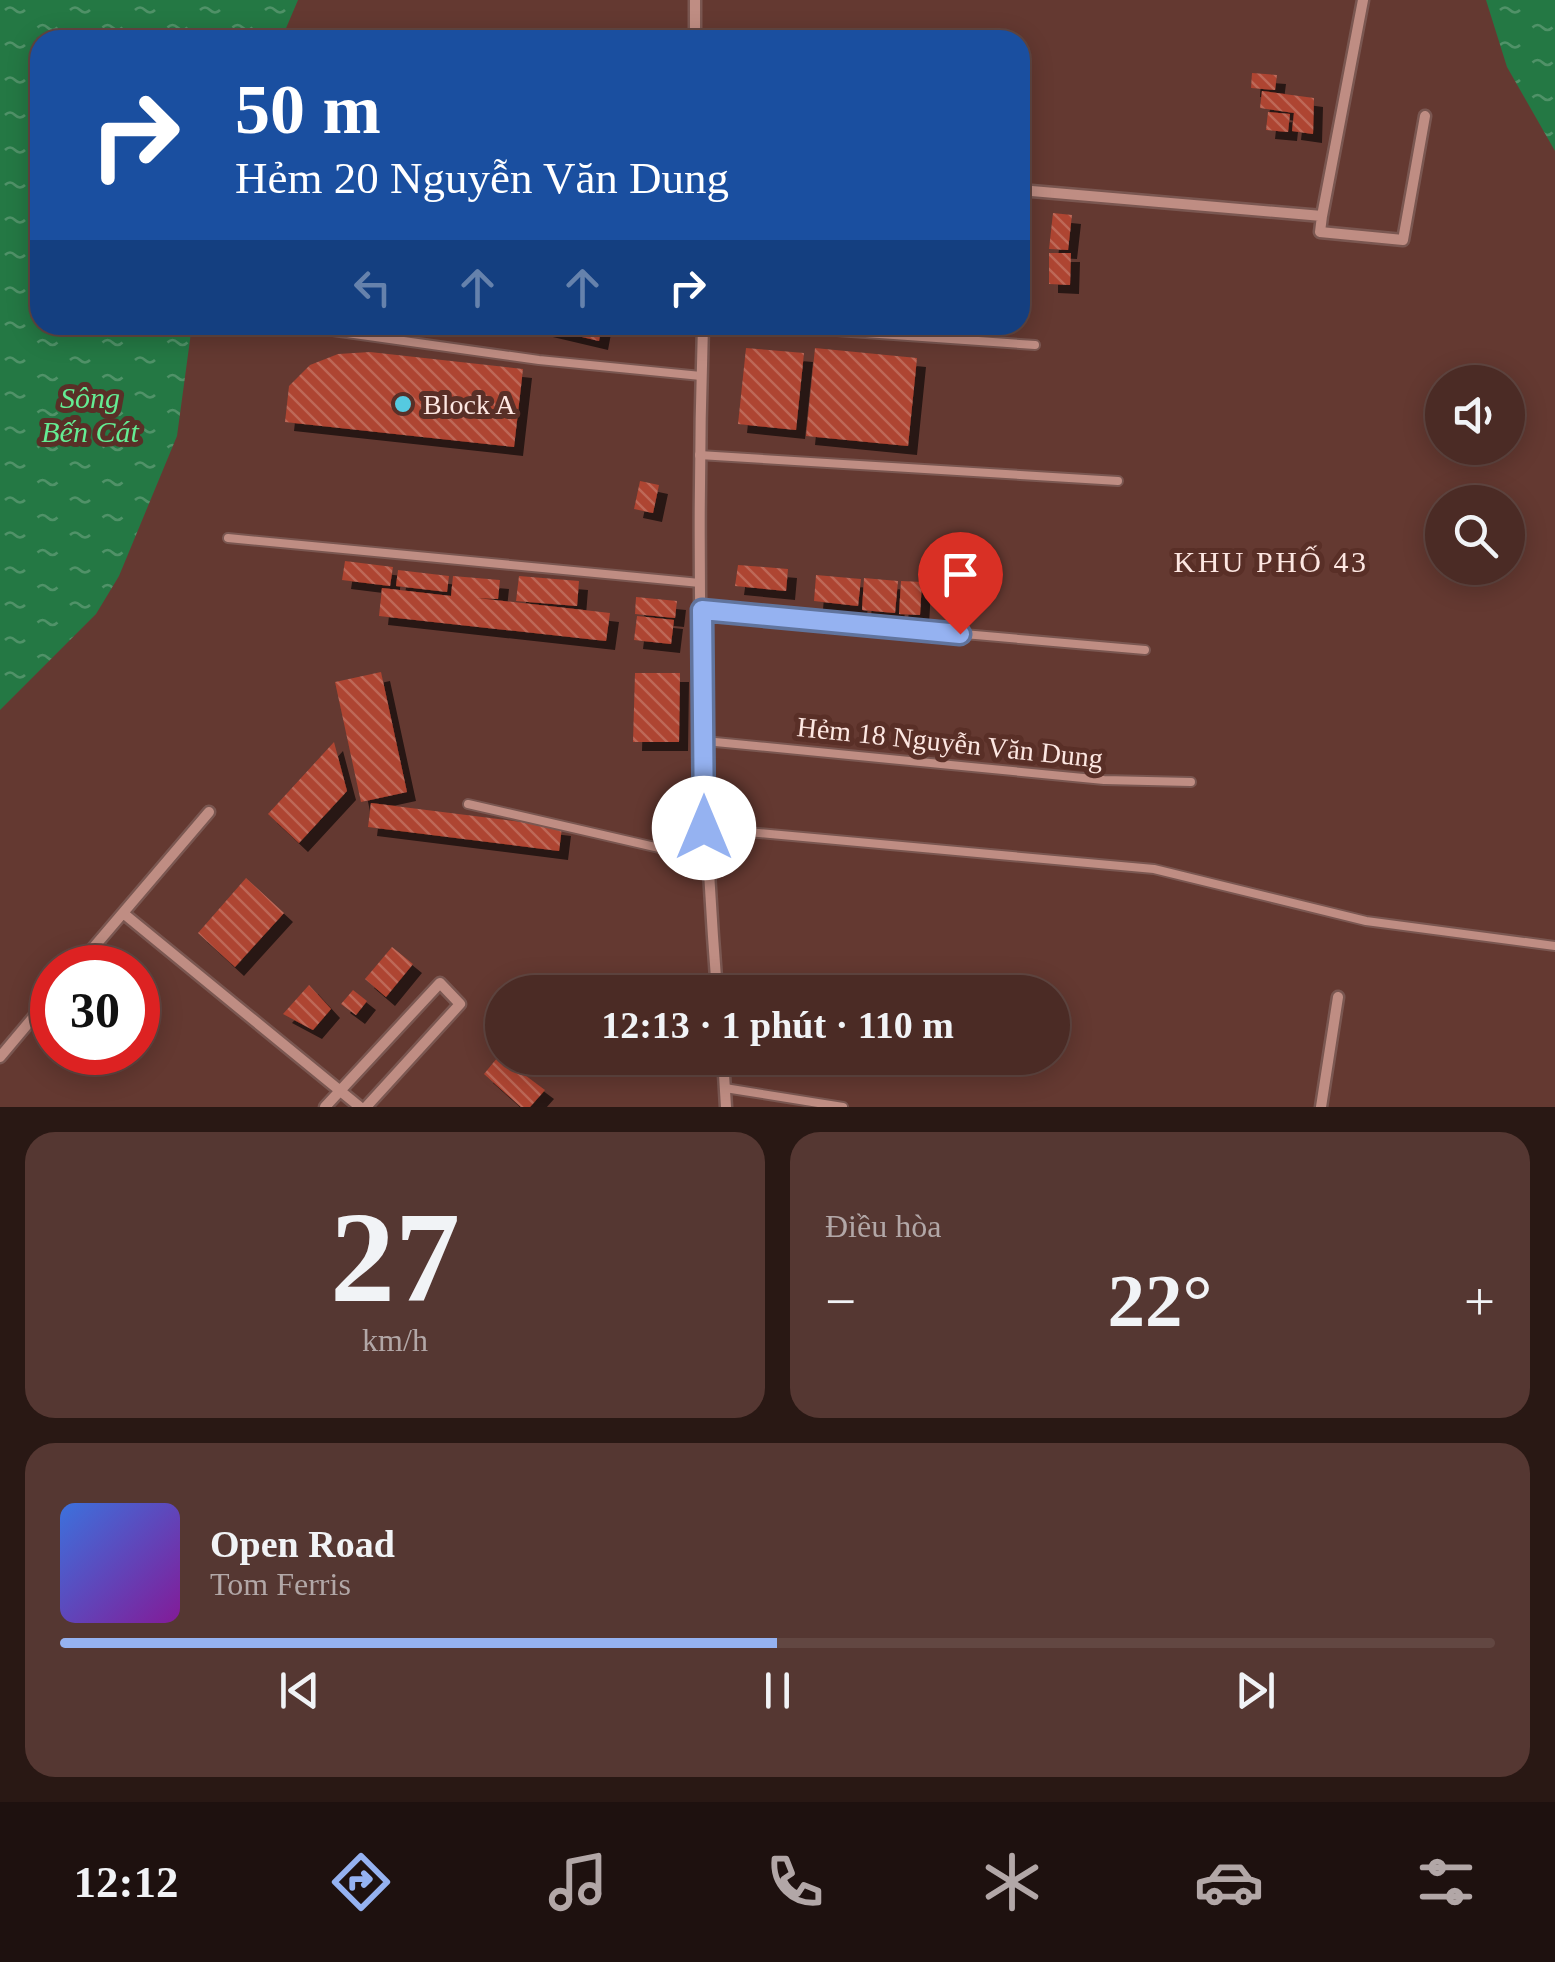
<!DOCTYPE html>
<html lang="vi">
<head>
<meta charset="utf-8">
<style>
	:root { --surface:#4b2b25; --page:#553732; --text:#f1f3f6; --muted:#b2a7a7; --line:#624742; --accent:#95b2f1 }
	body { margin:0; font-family:"Times New Roman",serif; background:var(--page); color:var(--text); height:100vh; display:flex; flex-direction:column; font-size:38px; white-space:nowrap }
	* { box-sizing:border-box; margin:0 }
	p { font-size:32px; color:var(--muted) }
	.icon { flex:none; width:55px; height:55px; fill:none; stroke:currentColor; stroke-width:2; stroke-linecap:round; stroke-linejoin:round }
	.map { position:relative; height:1107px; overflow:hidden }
	.panel { display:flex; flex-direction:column; gap:25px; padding:25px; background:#291814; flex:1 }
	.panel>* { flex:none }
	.hud { position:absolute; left:30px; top:30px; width:1000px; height:305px; border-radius:30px; box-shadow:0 5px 25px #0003,0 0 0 2px var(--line); background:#1a4fa0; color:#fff; overflow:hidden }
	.fabs { position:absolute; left:1425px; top:365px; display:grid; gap:20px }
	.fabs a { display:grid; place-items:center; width:100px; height:100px; border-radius:50%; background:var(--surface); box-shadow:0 5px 25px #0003,0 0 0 2px var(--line); font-size:50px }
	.speed { position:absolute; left:30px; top:945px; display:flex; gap:20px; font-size:50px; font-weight:700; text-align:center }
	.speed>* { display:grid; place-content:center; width:130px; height:130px; border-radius:50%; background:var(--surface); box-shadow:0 5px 25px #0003,0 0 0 2px var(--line); line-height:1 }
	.speed .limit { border:15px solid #d22; background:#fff; color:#111 }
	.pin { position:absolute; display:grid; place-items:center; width:85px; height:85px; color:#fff; margin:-102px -42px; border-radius:50% 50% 50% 0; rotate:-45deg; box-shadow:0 0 10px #0007 }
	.pin .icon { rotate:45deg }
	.me { position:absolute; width:110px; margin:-55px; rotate:0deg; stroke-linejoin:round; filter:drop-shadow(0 0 8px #0008) }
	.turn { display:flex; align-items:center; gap:35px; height:210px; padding:0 40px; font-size:45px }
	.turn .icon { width:130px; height:130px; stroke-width:2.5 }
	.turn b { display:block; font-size:70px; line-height:85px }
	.lanes { display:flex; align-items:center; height:95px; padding:0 40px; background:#0003; justify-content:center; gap:50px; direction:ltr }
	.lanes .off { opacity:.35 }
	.big { font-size:75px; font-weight:700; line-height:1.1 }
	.panel .widget { flex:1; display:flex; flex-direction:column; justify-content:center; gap:15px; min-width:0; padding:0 35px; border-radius:30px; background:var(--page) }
	.panel .dial { align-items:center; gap:0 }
	.dial b { font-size:130px; line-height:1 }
	.song { display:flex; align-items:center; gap:30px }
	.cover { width:120px; height:120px; border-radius:15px; background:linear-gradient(135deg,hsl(220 70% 55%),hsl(290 70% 35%)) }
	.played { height:10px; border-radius:5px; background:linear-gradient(90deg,var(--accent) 50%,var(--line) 50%) }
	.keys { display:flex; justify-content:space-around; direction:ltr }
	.heat { display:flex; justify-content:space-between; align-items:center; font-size:55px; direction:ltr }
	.panel .tiles { flex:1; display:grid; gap:25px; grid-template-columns:1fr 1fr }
	.widget:last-child { grid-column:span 2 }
	.trip { position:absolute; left:485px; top:975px; width:585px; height:100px; border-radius:50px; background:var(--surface); box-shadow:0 5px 25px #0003,0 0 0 2px var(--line); font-weight:700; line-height:100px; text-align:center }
	.dock { display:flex; height:160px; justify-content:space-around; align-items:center; background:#1e110f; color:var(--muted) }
	.dock .icon { width:70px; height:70px }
	.dock .active { color:var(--accent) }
	.dock b { font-size:45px; color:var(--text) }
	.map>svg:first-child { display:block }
	.water { fill:url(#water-ripples) }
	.building { fill:url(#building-back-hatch); filter:url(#shadow) }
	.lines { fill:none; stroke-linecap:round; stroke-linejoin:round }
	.lane-casing { stroke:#7a5751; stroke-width:12 }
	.street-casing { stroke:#7a5751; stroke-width:15 }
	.lane { stroke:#bf8d83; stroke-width:8 }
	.street { stroke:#bf8d83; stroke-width:10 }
	.route-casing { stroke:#61749d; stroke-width:25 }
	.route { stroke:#95b2f1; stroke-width:18 }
	.poi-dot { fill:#55cae0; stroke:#592f27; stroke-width:4 }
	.labels { text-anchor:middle; stroke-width:10; stroke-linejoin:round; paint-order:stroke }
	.poi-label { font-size:28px; fill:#fde7e2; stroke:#592f27; text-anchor:start }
	.street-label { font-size:28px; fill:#fde7e2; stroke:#592f27 }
	.water-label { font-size:30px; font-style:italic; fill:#64ec93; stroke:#592f27 }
	.neighbourhood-label { font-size:30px; letter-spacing:2.5px; fill:#fde7e2; stroke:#592f27 }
</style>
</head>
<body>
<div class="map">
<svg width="1555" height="1107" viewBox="0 0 1555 1107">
	<defs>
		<pattern id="water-ripples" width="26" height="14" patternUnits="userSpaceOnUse" patternTransform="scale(2.5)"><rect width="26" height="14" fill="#247844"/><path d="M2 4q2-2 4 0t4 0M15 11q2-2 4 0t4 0" fill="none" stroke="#509268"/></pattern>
		<pattern id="building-back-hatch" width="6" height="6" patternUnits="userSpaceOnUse" patternTransform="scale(2.5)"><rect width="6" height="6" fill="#ae4431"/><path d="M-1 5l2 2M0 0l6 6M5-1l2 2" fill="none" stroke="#be6858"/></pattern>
		<filter id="shadow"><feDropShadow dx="9" dy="9" stdDeviation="0" flood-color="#0009"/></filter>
	</defs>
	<rect width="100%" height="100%" fill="#643931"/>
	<path class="water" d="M 0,0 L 298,0 L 281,40 L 40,40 L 40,325 L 192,325 L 177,436 L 119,576 L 96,614 L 0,710 Z
		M 1486,0 L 1555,0 L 1555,151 L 1507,67 Z"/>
	<path class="building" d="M 1252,73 L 1277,75 L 1275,90 L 1251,88 Z
		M 1262,91 L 1314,98 L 1313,134 L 1292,131 L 1294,113 L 1260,108 Z
		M 1268,112 L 1290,114 L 1288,132 L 1266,130 Z
		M 1053,213 L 1072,215 L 1068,250 L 1049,249 Z
		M 1049,253 L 1071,253 L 1070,285 L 1049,284 Z
		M 531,325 L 602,325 L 599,341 Z
		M 746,348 L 804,353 L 796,430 L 738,424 Z
		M 815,348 L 917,358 L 908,446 L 806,436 Z
		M 370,352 L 523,369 L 514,447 L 285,422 L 289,386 L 310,365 L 338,354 Z
		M 640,481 L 659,485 L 653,513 L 634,509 Z
		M 345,561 L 393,567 L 390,586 L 342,580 Z
		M 738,565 L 788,569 L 786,591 L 735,586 Z
		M 398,570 L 449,576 L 447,592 L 396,586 Z
		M 816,575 L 861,579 L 858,606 L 814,601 Z
		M 453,576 L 500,580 L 498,599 L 477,598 L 610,613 L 606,641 L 379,616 L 382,588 L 451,596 Z
		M 519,576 L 579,581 L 577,606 L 516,601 Z
		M 864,578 L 898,581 L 895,613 L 862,610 Z
		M 901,581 L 922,582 L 920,615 L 899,614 Z
		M 636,597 L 677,601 L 675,618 L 635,614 Z
		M 637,616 L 674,620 L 671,644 L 634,640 Z
		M 381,672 L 407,792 L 361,802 L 335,682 Z
		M 635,673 L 680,673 L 679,742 L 633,742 Z
		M 334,742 L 347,791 L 299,843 L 268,814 Z
		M 371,803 L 562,827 L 559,851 L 368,827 Z
		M 246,878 L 284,913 L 235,967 L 198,933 Z
		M 392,947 L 413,964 L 386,997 L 365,979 Z
		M 309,985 L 331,1009 L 313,1030 L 283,1014 Z
		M 353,990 L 367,1001 L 356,1015 L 341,1004 Z
		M 502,1052 L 502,1058 L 545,1090 L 530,1107 L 521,1107 L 484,1074 Z"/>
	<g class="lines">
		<g class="lane-casing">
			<path id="lane" d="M 751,325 L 1035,345
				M 333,331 L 539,360 L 701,376
				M 699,455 L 1118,481
				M 228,538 L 700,583
				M 702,611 L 1145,650
				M 705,741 L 1104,780 L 1191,782
				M 468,804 L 707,859
				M 704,828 L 1154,869 L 1366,921 L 1555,946
				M 725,1088 L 843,1107"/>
		</g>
		<g class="street-casing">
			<path id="street" d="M 695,40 L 695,0
				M 1020,190 L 1322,216 L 1320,232 L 1403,240 L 1425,116
				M 1322,216 L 1363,0
				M 703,325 C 696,547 700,771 717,992
				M 123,913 L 360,1107
				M 76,968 L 209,812
				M 0,1057 L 52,995
				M 723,1058 L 726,1107
				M 325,1107 L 440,983 L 460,1004 L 366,1107
				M 1321,1107 L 1338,997"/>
		</g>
		<use href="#lane" class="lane"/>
		<use href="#street" class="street"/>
	</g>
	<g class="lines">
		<g class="route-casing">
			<path id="route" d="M 704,828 L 702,610 L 960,634"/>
		</g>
		<use href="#route" class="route"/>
	</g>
	<circle class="poi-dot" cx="403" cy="404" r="10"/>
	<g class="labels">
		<g class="poi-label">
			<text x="423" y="414">Block A</text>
		</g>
		<g class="street-label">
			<text transform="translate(950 742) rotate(6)" y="10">Hẻm 18 Nguyễn Văn Dung</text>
		</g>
		<g class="water-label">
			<text x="90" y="408">Sông<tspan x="90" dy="34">Bến Cát</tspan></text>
		</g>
		<g class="neighbourhood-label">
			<text x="1271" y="572">KHU PHỐ 43</text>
		</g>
	</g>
</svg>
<div class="fabs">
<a><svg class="icon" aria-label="sound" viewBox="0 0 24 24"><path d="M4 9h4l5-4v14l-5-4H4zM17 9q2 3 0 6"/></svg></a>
<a><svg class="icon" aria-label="search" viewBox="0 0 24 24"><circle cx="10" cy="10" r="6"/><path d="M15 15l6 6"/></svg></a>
</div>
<div class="speed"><div class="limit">30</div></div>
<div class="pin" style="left:960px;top:634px;background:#d93025"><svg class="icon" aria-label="arrive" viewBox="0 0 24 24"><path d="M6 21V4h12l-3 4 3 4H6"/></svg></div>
<svg class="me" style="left:704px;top:828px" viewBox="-20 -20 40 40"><circle r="19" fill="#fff"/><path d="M0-13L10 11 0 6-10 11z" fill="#95b2f1"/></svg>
<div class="trip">12:13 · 1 phút · 110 m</div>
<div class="hud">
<div class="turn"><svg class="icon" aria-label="right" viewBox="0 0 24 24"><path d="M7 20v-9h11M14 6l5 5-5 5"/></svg><div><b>50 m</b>Hẻm 20 Nguyễn Văn Dung</div></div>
<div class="lanes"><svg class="icon off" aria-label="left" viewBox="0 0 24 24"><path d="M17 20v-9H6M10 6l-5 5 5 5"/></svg><svg class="icon off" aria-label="ahead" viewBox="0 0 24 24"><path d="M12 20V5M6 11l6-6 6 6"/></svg><svg class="icon off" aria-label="ahead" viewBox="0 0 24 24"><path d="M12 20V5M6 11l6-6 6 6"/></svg><svg class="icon" aria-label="right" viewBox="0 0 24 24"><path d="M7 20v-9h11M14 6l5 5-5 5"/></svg></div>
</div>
</div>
<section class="panel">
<div class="tiles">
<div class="widget dial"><b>27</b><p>km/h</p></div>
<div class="widget"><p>Điều hòa</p>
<div class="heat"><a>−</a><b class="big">22°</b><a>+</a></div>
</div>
<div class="widget">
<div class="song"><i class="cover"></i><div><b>Open Road</b><p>Tom Ferris</p></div></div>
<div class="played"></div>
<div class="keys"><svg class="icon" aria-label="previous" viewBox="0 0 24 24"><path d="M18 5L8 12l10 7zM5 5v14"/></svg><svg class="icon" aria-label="pause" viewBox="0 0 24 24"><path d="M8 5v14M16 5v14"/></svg><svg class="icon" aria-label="next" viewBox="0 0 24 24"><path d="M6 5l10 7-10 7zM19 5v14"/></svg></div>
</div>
</div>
</section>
<nav class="dock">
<b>12:12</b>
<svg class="icon active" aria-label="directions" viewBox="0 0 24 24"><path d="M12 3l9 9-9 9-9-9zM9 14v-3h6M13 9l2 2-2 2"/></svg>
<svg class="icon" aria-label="music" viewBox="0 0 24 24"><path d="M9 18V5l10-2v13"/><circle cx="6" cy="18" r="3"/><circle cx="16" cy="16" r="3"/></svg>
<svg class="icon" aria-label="phone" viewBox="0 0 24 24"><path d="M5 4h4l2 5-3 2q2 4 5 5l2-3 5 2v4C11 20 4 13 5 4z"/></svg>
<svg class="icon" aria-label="climate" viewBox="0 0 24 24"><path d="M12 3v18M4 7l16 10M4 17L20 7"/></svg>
<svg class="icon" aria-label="car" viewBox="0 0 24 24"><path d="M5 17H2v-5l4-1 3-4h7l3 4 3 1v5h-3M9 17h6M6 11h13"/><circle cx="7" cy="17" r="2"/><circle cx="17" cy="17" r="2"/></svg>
<svg class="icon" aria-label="filters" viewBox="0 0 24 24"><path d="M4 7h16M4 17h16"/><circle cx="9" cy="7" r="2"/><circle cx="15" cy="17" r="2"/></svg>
</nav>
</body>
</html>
